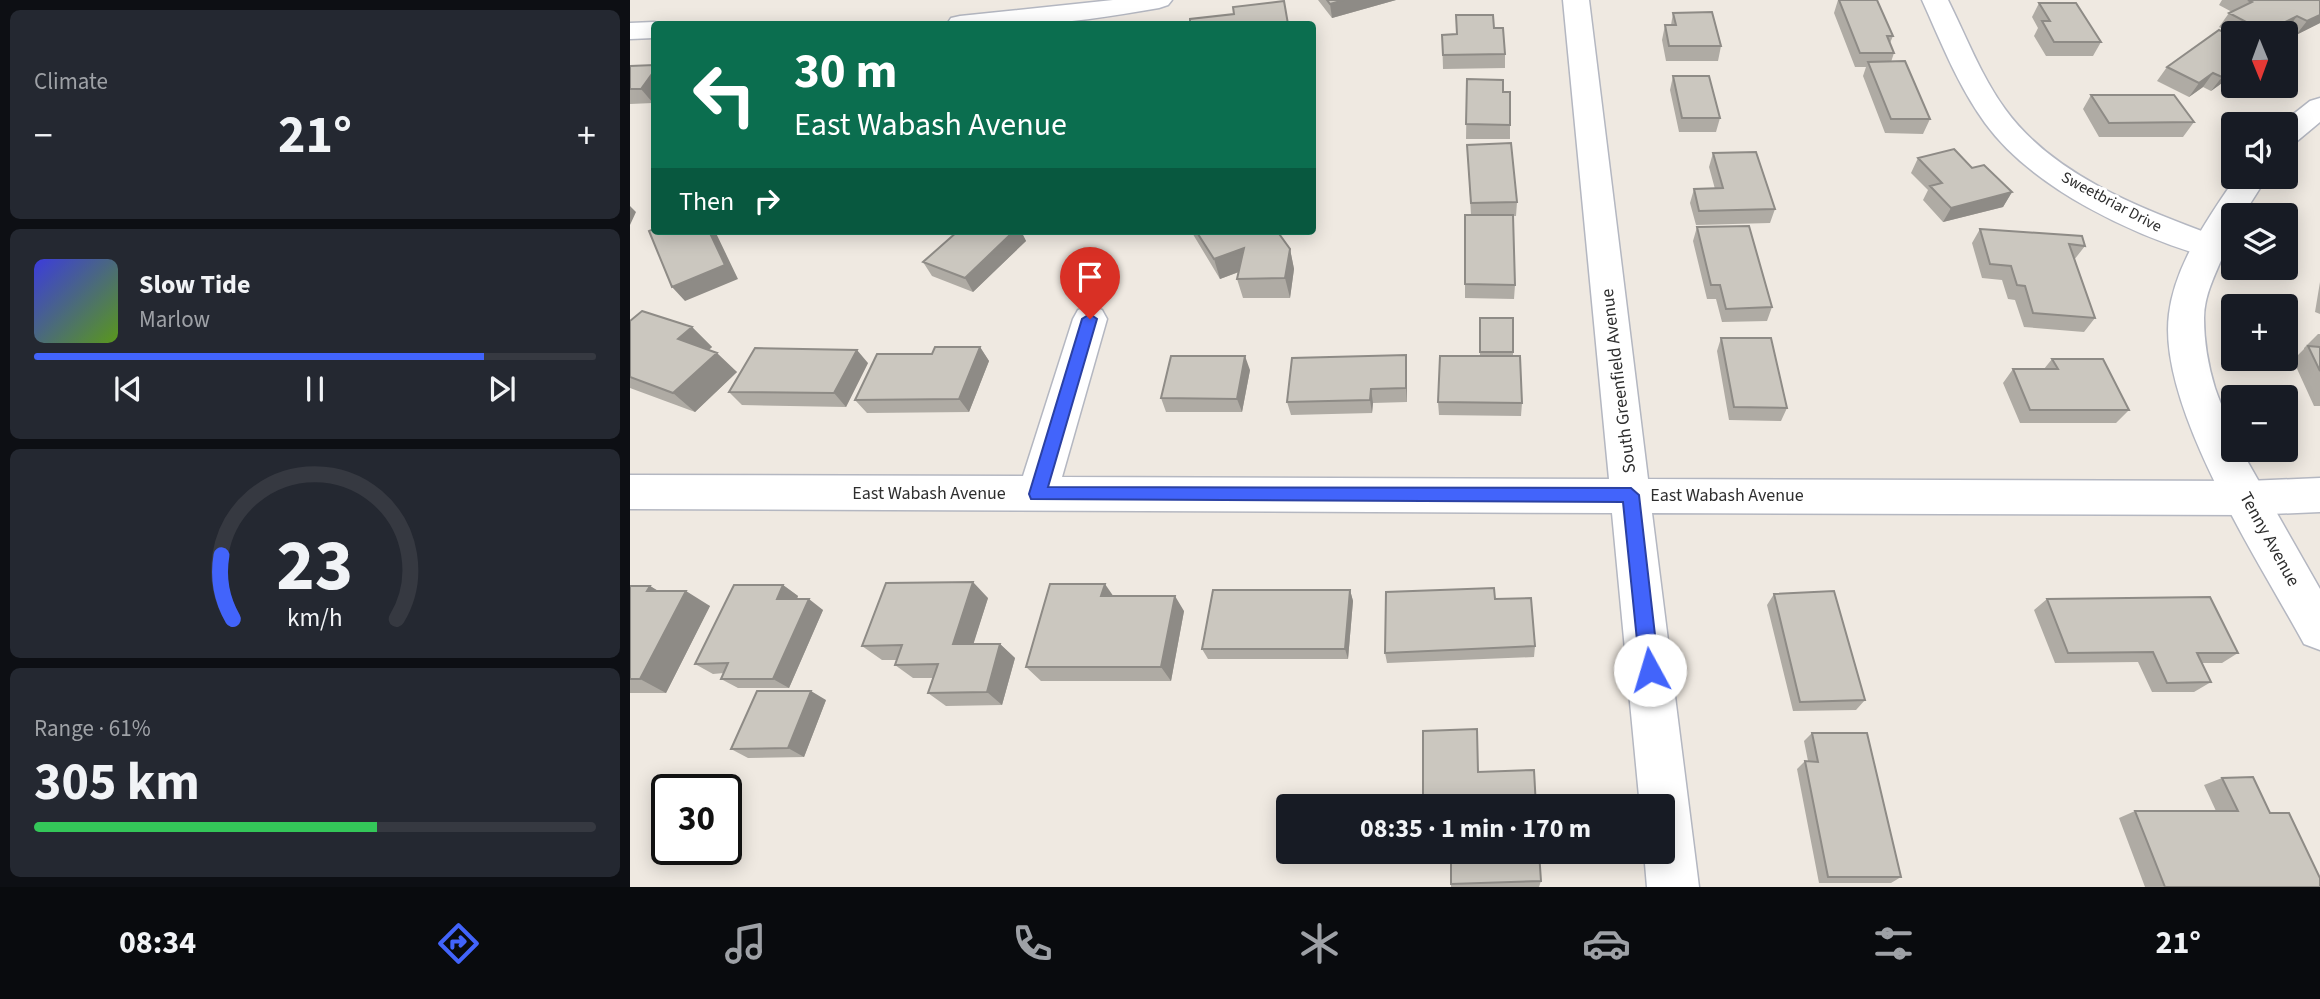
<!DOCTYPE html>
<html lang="en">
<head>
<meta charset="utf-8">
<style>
	:root { --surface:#171b24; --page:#242831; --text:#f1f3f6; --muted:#9ea1a6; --line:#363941; --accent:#4264fb }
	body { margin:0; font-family:"Source Sans 3",sans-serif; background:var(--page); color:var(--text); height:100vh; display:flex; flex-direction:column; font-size:26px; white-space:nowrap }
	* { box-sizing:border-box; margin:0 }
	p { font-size:23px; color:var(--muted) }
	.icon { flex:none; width:38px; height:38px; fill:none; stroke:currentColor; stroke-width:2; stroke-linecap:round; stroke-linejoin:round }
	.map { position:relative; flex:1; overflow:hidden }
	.panel { display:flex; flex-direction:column; gap:10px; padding:10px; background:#0d0f14; width:630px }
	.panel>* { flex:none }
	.top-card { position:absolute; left:21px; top:21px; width:665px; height:214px; border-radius:7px; box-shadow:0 4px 18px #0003; background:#0b6e4f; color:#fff; overflow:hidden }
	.needle { width:46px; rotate:179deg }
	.tools { position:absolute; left:1591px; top:21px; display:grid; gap:14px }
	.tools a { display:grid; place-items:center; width:77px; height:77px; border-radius:7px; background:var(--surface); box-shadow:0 4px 18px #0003; font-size:35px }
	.speed { position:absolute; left:21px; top:774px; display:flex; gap:14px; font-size:35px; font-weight:700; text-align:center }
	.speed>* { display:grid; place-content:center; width:91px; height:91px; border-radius:50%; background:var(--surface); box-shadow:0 4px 18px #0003; line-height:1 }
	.speed .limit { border:4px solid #111; border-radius:10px; background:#fff; color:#111 }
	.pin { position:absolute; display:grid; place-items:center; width:60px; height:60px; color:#fff; margin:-72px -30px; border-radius:50% 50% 50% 0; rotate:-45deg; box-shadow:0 0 7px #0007 }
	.pin .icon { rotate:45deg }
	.me { position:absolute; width:77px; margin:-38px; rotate:354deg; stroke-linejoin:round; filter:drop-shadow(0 0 5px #0008) }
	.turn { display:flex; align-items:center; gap:24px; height:147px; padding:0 28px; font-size:32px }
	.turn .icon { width:91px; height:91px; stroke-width:2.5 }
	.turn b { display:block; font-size:49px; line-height:60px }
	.then { display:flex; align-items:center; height:66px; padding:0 28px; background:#0003; gap:14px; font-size:26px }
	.big { font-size:52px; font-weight:700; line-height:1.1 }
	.panel .tile { flex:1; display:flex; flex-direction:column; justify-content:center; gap:10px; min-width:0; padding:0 24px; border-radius:10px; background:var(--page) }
	.panel .dial { align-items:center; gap:0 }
	.dial svg { height:182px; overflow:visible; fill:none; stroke:var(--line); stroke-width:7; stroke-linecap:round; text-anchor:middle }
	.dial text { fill:var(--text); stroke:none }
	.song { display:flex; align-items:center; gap:21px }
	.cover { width:84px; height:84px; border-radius:10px; background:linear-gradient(135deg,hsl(240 70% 55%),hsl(90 70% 35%)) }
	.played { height:7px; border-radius:4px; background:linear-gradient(90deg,var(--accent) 80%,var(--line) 80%) }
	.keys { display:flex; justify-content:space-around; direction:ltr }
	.heat { display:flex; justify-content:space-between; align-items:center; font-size:38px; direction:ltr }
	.charge { height:10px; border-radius:5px; background:linear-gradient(90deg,#34c759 61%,var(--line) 0) }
	.trip { position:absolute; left:646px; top:794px; width:399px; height:70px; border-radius:7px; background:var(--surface); box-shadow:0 4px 18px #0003; font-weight:700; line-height:70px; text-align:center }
	.menu { display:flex; height:112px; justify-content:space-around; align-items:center; background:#090b0e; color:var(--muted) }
	.menu .icon { width:49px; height:49px }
	.menu .selected { color:var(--accent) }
	.menu b { font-size:32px; color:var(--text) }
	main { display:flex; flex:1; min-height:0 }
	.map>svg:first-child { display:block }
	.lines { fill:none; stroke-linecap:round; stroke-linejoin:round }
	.street-casing { stroke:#b4b7c1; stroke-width:3 }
	.secondary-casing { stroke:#b4b7c1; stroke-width:3 }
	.street { fill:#fff; fill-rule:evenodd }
	.secondary { fill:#fff; fill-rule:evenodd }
	.wall { fill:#afaba4 }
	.shaded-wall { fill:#8e8b86 }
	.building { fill:#cbc7bf; stroke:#8e8b86; stroke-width:2 }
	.route { fill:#4264fb; stroke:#2b41a3; stroke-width:2 }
	.labels { text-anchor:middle; stroke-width:6; stroke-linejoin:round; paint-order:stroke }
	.far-street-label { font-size:16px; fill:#2e2e2e; stroke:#fff }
	.street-label { font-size:18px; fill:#2e2e2e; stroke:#fff }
</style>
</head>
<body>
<main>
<section class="panel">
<div class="tile"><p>Climate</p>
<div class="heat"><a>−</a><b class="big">21°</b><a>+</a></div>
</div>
<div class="tile">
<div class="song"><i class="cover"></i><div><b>Slow Tide</b><p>Marlow</p></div></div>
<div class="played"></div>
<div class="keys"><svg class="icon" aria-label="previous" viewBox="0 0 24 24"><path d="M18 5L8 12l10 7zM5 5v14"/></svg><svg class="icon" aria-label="pause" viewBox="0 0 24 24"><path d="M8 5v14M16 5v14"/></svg><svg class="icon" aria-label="next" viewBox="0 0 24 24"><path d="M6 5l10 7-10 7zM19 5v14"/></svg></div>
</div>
<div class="tile dial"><svg viewBox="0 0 100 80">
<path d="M14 69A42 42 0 1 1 86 69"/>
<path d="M14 69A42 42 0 0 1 9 41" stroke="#4264fb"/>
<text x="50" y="56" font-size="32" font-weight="700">23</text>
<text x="50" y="72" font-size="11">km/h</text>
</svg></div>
<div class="tile"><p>Range · 61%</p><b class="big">305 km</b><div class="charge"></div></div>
</section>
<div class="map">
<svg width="1690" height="887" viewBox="0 0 1690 887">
	<rect width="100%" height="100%" fill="#efe9e1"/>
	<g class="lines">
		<g class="street-casing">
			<path id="street" d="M 483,0 L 542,0 L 538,5 L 529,8 C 459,20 387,31 317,24 L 321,18 L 330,16 Z
				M 933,0 L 959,0 L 1018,479 L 1617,481 L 1690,478 L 1690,512 L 1617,515 L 1022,513 L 1069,887 L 1017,887 L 1014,852 L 1032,852 L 1032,807 L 1010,807 L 982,513 L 0,509 L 0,475 L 393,476 L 443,319 L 448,310 L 460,306 L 472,310 L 477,319 L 432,477 L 979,479 Z
				M 1292,0 L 1318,0 C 1336,36 1351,76 1375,109 C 1425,178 1516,210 1593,239 L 1597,247 L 1593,255 L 1581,258 C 1504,236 1403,189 1355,123 C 1328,86 1311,42 1292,0 Z
				M 24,22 L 34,24 L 24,24 L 24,38 L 0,39 L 0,23 Z"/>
		</g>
		<g class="secondary-casing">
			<path id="secondary" d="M 1690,98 L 1690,122 L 1666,142 L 1656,144 L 1656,124 L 1651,124 L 1680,101 Z
				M 1606,177 L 1637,177 L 1613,215 L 1603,215 C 1603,251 1574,281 1574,318 C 1574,342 1578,365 1585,388 C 1592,409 1603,427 1603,450 L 1611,450 L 1690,589 L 1690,650 L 1674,644 C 1630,563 1527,407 1539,314 C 1545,264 1579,217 1606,177 Z"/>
		</g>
		<use href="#street" class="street"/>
		<use href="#secondary" class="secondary"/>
	</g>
	<path class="wall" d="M 688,0 L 766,0 L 702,18 Z
		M 1208,0 L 1247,0 L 1263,36 L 1260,43 L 1264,53 L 1261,62 L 1300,119 L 1293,134 L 1255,133 L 1233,76 L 1236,67 L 1225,67 L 1204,13 Z
		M 1592,0 L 1690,0 L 1690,23 L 1666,35 L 1657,30 L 1650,33 L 1603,33 L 1603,35 L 1589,27 L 1599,13 L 1602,12 L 1589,5 Z
		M 1409,3 L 1471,42 L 1463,56 L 1416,56 L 1404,36 L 1408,28 L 1402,17 Z
		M 1043,13 L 1091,46 L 1088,61 L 1036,61 L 1032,40 L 1035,25 L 1041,25 Z
		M 864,28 L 875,54 L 875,68 L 813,69 L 812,35 L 827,34 Z
		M 24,65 L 24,101 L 23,103 L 0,104 L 0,66 Z
		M 1537,67 L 1603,75 L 1581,91 L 1573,87 L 1559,97 L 1527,81 Z
		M 1043,76 L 1090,118 L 1086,132 L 1049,132 L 1040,90 Z
		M 837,79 L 873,92 L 880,125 L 880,139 L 836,139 Z
		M 1461,95 L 1564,122 L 1553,137 L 1469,137 L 1453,109 Z
		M 837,145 L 887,202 L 886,216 L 883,216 L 885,285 L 884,299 L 835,298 L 835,215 L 841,215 Z
		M 1083,153 L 1145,209 L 1140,223 L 1066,225 L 1060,203 L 1064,189 L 1085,189 L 1079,167 Z
		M 1288,158 L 1342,168 L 1382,192 L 1373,207 L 1313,222 L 1293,200 L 1298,190 L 1281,173 Z
		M 1067,227 L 1142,307 L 1137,321 L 1092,322 L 1086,299 L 1077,299 L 1063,241 Z
		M 1350,229 L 1455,246 L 1444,260 L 1465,318 L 1454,332 L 1394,327 L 1385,300 L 1378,299 L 1372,280 L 1352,278 L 1342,243 Z
		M 328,231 L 391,231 L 396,241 L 343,292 L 302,276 L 293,262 Z
		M 561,231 L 647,231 L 660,249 L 664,269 L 660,298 L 613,298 L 607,279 L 609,272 L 590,279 Z
		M 1690,282 L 1690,314 L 1685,312 Z
		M 850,318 L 883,318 L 883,356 L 892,403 L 891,416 L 809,415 L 808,402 L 850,356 Z
		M 0,321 L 62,327 L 82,347 L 78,350 L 107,372 L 65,412 L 0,388 Z
		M 1688,334 L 1690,334 L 1690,406 L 1684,406 L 1663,360 L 1674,349 L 1674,348 Z
		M 1091,338 L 1157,408 L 1151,421 L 1099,420 L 1087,351 Z
		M 350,347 L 359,361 L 339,412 L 237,413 L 225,400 L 302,354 Z
		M 1422,359 L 1499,410 L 1486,423 L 1390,423 L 1373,383 L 1383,369 L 1414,369 Z
		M 238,363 L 216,407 L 112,405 L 99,392 Z
		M 777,369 L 777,402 L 743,403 L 742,413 L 661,415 L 657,402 Z
		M 620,370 L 612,412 L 536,412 L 531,398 Z
		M 153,585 L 168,596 L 167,599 L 193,610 L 159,688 L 108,688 L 91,679 L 94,673 L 83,674 L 65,664 Z
		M 0,586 L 20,586 L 28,591 L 80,606 L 36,693 L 0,693 Z
		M 720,590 L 723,601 L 718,659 L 578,659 L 572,649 Z
		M 1144,594 L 1235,700 L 1226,710 L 1163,711 L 1137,605 Z
		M 483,596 L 554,611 L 541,681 L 411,681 L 396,667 Z
		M 358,598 L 343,644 L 370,644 L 385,658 L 372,705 L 316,706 L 298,693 L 303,678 L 283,678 L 265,665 L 267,660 L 252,660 L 232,646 Z
		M 865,599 L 905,646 L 904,657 L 757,663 L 755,653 Z
		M 1417,599 L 1608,653 L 1592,663 L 1572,663 L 1581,682 L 1564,692 L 1522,692 L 1508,662 L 1425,663 L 1404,610 Z
		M 196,700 L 174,757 L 118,758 L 101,749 Z
		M 1182,733 L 1271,877 L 1261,883 L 1189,883 L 1167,769 L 1175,761 L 1178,761 L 1174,741 Z
		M 848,772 L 906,807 L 794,807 L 793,803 Z
		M 1592,778 L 1690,887 L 1515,887 L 1489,818 L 1505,811 L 1586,811 L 1574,785 Z
		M 821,852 L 911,881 L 909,887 L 821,887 Z"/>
	<path class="shaded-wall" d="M 714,0 L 766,0 L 702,18 L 700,4 Z
		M 1690,15 L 1690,23 L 1666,35 L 1677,21 Z
		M 1667,16 L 1657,30 L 1650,33 L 1634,33 L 1635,32 Z
		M 1603,68 L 1603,75 L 1581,91 L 1592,77 Z
		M 24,71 L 24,101 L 23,103 L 11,89 Z
		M 1583,73 L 1573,87 L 1559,97 L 1569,83 Z
		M 1382,192 L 1373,207 L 1313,222 L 1321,208 Z
		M 0,206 L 6,212 L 0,225 Z
		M 79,231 L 85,231 L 108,279 L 55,301 L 42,287 Z
		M 384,231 L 391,231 L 396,241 L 343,292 L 335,278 Z
		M 614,248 L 619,268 L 590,279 L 584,259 Z
		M 660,249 L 664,269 L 660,298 L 655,278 Z
		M 62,327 L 82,347 L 69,359 L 48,339 Z
		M 350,347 L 359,361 L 339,412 L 329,399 Z
		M 227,350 L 238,363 L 216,407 L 204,393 Z
		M 87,353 L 107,372 L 65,412 L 43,393 Z
		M 776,355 L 777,369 L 777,402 L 776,388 Z
		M 615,356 L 620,370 L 612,412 L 607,399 Z
		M 741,389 L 743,403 L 742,413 L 740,400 Z
		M 343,582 L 358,598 L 339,658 L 323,644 Z
		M 475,584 L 486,600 L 471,596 Z
		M 153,585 L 168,596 L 162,610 L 147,599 Z
		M 20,586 L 45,601 L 17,591 Z
		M 720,590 L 723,601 L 718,659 L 715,649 Z
		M 56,591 L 80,606 L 36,693 L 10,679 Z
		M 545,596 L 554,611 L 541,681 L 531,667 Z
		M 179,599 L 193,610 L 159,688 L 143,679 Z
		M 370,644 L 385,658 L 372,705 L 357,692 Z
		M 181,691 L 196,700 L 174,757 L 158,748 Z"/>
	<path class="building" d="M 697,0 L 714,0 L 700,4 Z
		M 1209,0 L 1247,0 L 1263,36 L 1257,36 L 1264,53 L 1230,53 Z
		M 1618,0 L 1690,0 L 1690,15 L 1677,21 L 1667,16 L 1635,32 L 1599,13 L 1622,2 Z
		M 654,1 L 658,24 L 560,24 L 560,19 L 604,14 L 603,7 Z
		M 1409,3 L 1446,3 L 1471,42 L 1424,42 L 1412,21 L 1420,21 Z
		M 1082,12 L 1091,46 L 1039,46 L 1035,25 L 1046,25 L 1043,13 Z
		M 826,15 L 863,15 L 864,28 L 873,28 L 875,54 L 813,55 L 812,35 L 827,34 Z
		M 1589,30 L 1603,36 L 1603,68 L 1592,77 L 1583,73 L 1569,83 L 1537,67 Z
		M 1275,61 L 1300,119 L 1261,119 L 1238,62 Z
		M 24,65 L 24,71 L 11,89 L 0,89 L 0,66 Z
		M 1043,76 L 1079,76 L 1090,118 L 1052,118 Z
		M 837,79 L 873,80 L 873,92 L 880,92 L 880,125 L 836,124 Z
		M 1461,95 L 1544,95 L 1564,122 L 1479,123 Z
		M 881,143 L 887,202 L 841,203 L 837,145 Z
		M 1324,149 L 1342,168 L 1354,165 L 1382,192 L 1321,208 L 1300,186 L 1312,183 L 1288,158 Z
		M 1126,152 L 1145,209 L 1069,211 L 1064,189 L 1093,188 L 1083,153 Z
		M 835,215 L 883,215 L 885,285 L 835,284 Z
		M 1119,226 L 1142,307 L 1096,309 L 1090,285 L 1081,285 L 1067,227 Z
		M 24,229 L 24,231 L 79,231 L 95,265 L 42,287 L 19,231 Z
		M 1350,229 L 1452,236 L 1455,246 L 1439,244 L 1465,318 L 1403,313 L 1395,286 L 1387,285 L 1381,266 L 1360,264 Z
		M 328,231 L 384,231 L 335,278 L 293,262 Z
		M 566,231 L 647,231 L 660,249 L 655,278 L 607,279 L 614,248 L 584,259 Z
		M 12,311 L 62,327 L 48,339 L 87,353 L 43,393 L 0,377 L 0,321 Z
		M 850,318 L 883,318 L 883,352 L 850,352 Z
		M 1091,338 L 1141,338 L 1157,408 L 1104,407 Z
		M 1678,346 L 1690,347 L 1690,371 Z
		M 305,347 L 350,347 L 329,399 L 225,400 L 247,354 L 302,354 Z
		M 125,348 L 227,350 L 204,393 L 99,392 Z
		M 776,355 L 776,388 L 741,389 L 740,400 L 657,402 L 662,358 Z
		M 541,356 L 615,356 L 607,399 L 531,398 Z
		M 810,356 L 890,356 L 892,403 L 808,402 Z
		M 1422,359 L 1473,359 L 1499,410 L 1400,410 L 1383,369 L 1428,369 Z
		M 343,582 L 323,644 L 370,644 L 357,692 L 298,693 L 308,664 L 265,665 L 272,645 L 232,646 L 256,583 Z
		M 420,584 L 475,584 L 471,596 L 545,596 L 531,667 L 396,667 Z
		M 104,585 L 153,585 L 147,599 L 179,599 L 143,679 L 91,679 L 98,663 L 65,664 Z
		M 0,586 L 20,586 L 17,591 L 56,591 L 10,679 L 0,679 Z
		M 864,588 L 865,599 L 901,598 L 905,646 L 755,653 L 756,592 Z
		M 583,590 L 720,590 L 715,649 L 572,649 Z
		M 1204,591 L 1235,700 L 1170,702 L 1144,594 Z
		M 1580,597 L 1608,653 L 1567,653 L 1581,682 L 1537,683 L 1523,652 L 1438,653 L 1417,599 Z
		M 127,691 L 181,691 L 158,748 L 101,749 Z
		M 847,729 L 848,772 L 904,770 L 906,807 L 820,807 L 820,801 L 793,803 L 793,731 Z
		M 1182,733 L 1237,733 L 1271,877 L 1198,877 L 1175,761 L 1188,762 Z
		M 1623,777 L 1640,813 L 1659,813 L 1690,878 L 1690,887 L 1535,887 L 1505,811 L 1608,811 L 1592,778 Z
		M 821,852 L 909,852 L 911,881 L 821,884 Z"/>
	<path class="route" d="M 460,314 L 467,319 L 418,487 L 1001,488 L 1009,495 L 1029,670 L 1026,676 L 1020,679 L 1013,676 L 1010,670 L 993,502 L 401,499 L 399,494 L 452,319 Z"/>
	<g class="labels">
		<g class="far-street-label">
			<text transform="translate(1482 201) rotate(28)" y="6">Sweetbriar Drive</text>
		</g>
		<g class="street-label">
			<text transform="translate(988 381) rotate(-97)" y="6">South Greenfield Avenue</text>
			<text x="299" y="499">East Wabash Avenue</text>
			<text x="1097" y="501">East Wabash Avenue</text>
			<text transform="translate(1640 539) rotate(61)" y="6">Tenny Avenue</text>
		</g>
	</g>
</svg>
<div class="tools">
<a><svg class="needle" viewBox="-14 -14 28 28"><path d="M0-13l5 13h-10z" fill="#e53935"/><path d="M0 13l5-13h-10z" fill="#9ea1a6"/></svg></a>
<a><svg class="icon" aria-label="sound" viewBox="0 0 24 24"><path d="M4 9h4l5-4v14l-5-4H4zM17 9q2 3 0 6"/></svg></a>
<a><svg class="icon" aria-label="layers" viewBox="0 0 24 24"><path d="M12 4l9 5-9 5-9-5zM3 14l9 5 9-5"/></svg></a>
<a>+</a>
<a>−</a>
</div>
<div class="speed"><div class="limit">30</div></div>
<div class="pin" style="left:460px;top:319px;background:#d93025"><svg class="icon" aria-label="arrive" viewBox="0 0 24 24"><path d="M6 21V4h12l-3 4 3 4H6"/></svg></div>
<svg class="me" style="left:1020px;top:670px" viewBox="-20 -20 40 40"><circle r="19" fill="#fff"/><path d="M0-13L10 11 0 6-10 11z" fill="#4264fb"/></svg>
<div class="trip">08:35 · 1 min · 170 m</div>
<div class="top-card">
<div class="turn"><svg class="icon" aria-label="left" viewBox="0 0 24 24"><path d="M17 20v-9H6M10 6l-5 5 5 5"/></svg><div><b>30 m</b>East Wabash Avenue</div></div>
<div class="then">Then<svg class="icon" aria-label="right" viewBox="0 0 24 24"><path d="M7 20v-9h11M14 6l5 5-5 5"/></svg></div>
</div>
</div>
</main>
<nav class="menu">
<b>08:34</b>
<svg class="icon selected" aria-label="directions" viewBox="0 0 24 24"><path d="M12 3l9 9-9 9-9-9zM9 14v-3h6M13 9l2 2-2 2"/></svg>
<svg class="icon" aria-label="music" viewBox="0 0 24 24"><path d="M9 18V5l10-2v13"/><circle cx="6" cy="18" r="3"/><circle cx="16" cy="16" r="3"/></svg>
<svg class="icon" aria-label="phone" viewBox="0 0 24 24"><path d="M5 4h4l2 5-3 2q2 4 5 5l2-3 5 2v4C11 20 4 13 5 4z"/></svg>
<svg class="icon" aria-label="climate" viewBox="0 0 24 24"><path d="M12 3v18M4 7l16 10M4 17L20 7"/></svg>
<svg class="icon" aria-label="car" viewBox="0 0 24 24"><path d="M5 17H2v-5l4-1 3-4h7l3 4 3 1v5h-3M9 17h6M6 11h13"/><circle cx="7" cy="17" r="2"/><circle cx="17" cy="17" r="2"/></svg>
<svg class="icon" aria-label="filters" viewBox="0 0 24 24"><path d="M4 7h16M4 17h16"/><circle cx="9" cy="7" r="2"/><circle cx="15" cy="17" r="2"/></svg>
<b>21°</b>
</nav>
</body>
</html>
